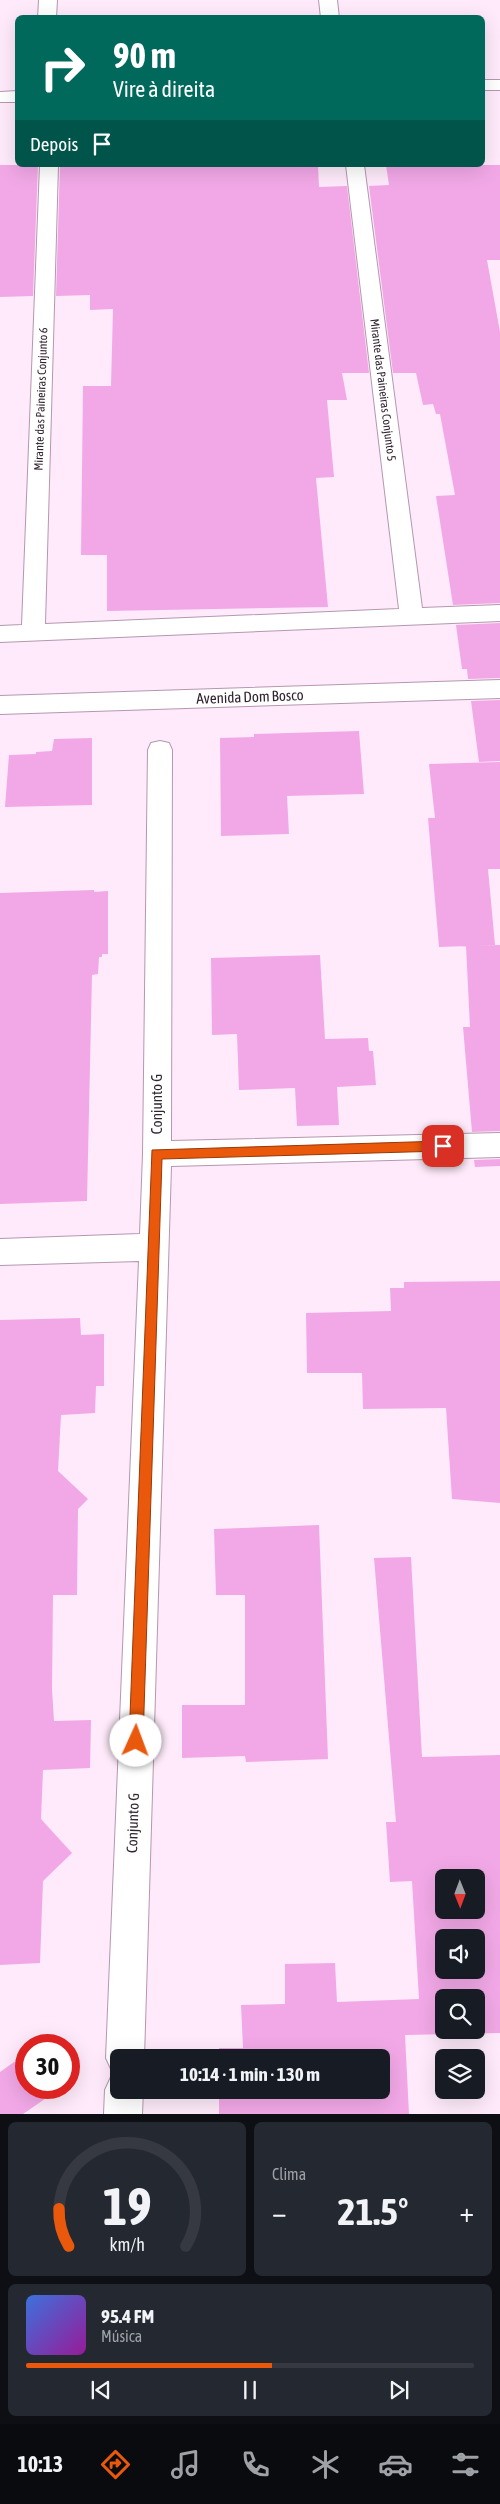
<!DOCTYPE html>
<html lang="pt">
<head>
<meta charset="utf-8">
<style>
	:root { --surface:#171b24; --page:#242831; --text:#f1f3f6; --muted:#9ea1a6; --line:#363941; --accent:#ea580c }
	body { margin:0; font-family:"Asap Condensed",sans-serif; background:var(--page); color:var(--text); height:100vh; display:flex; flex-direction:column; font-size:19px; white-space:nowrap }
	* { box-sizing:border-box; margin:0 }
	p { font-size:16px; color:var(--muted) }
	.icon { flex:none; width:28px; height:28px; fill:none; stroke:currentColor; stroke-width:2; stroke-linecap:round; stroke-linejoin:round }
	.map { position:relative; height:2114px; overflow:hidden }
	.panel { display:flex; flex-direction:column; gap:8px; padding:8px; background:#0d0f14; flex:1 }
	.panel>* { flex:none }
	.top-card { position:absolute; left:15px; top:15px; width:470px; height:152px; border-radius:8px; box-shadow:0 5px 20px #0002; background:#00695c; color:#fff; overflow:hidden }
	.needle { width:32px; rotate:179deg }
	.controls { position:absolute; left:435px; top:1869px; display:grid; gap:10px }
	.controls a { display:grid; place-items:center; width:50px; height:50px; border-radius:8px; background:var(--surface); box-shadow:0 5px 20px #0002; font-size:25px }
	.speed { position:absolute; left:15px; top:2034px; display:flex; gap:10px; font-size:25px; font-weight:700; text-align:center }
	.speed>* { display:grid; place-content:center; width:65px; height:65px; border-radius:50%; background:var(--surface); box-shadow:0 5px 20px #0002; line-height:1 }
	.speed .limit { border:8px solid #d22; background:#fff; color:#111 }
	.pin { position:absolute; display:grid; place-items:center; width:42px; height:42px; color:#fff; margin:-21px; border-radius:10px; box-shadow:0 2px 8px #0006 }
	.me { position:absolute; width:55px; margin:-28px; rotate:2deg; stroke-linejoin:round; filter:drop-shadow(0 0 4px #0008) }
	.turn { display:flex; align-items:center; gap:18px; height:105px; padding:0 15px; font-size:22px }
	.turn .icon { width:65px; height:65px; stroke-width:2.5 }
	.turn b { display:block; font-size:35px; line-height:42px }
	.then { display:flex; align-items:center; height:48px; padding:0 15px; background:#0003; gap:10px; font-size:19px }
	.big { font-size:38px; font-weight:700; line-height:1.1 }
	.panel .widget { flex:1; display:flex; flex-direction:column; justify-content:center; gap:8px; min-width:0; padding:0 18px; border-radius:8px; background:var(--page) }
	.panel .dial { align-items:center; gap:0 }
	.dial svg { height:130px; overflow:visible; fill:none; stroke:var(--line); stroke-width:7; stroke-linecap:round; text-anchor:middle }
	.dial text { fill:var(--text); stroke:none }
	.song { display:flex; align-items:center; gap:15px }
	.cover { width:60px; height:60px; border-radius:8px; background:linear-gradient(135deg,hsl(220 70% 55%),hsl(300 70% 35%)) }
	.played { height:5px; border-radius:2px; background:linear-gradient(90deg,var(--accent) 55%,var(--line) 55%) }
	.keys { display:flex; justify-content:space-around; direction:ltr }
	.heat { display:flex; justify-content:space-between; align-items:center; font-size:28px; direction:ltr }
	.panel .tiles { flex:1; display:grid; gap:8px; grid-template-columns:1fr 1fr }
	.widget:last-child { grid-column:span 2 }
	.trip { position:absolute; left:110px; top:2049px; width:280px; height:50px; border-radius:8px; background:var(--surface); box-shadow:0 5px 20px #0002; font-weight:700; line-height:50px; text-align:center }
	.menu { display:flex; height:80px; justify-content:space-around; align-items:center; background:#090b0e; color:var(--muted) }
	.menu .icon { width:35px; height:35px }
	.menu .on { color:var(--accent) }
	.menu b { font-size:22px; color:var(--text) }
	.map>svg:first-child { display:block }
	.building { fill:#f2a8e7; fill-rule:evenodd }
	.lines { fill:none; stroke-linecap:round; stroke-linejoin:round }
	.street-casing { stroke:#b597af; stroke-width:2 }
	.secondary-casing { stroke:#b597af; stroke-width:2 }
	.street { fill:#fff; fill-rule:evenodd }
	.secondary { fill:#fff; fill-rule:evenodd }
	.route { fill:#ea580c; stroke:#983908 }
	.labels { text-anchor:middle; stroke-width:4.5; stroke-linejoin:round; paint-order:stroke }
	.far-street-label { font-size:12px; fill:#30242e; stroke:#fefefe }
	.street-label { font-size:15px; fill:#30242e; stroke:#fefefe }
</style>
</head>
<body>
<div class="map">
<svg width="500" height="2114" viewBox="0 0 500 2114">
	<rect width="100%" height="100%" fill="#feeafa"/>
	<path class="building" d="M 0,165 L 38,165 L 33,296 L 0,297 Z
		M 60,165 L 318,165 L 319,187 L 347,186 L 369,373 L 342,373 L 347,400 L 327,400 L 334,477 L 316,478 L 328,607 L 107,611 L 107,555 L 81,555 L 83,386 L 111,386 L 113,309 L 90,310 L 90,295 L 56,296 Z
		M 386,165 L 500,165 L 500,260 L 487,260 L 500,332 L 500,603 L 453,605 L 436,496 L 455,495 L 440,414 L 436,414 L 433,404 L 423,405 L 416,373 L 393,373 L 369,186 L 389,185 Z
		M 500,623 L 500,678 L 468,679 L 467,669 L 462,669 L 456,625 Z
		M 500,700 L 500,761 L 479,762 L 471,701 Z
		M 359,731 L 364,794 L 287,796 L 289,834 L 221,836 L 220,738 L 254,737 L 254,734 Z
		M 92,738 L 92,805 L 5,807 L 9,755 L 36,754 L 36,752 L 52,751 L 54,739 Z
		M 500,762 L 500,869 L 488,869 L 495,945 L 439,947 L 428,818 L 435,818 L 429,764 Z
		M 94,890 L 94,892 L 108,891 L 108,954 L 102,954 L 102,957 L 99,957 L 98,974 L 92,975 L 87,1201 L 0,1204 L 0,893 Z
		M 500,945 L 500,1131 L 472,1132 L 463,1027 L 470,1027 L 466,946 Z
		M 320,955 L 325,1039 L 368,1038 L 369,1051 L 373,1051 L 376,1085 L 337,1087 L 339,1125 L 297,1126 L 295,1088 L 239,1090 L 237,1034 L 212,1035 L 211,958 Z
		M 500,1159 L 500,1166 L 475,1167 L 474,1160 Z
		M 500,1281 L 500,1503 L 452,1499 L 446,1408 L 363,1409 L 362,1373 L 307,1373 L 306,1313 L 391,1311 L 390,1288 L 404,1288 L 404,1282 Z
		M 80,1318 L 81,1335 L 104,1334 L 104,1386 L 96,1386 L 95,1413 L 61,1415 L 58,1471 L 88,1499 L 78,1509 L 77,1595 L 53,1595 L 52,1689 L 54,1721 L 91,1720 L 90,1768 L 43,1770 L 41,1819 L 72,1853 L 43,1881 L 40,1963 L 0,1965 L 0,1320 Z
		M 319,1525 L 328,1759 L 246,1762 L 245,1756 L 182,1758 L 182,1705 L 245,1705 L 245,1595 L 216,1595 L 214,1529 Z
		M 411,1557 L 422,1757 L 500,1755 L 500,2033 L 405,2035 L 409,2114 L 219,2114 L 219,2090 L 381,2090 L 381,2058 L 219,2058 L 219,2048 L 243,2048 L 241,2005 L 285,2004 L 285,1964 L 335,1963 L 337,2002 L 419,1999 L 412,1881 L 390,1882 L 386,1822 L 396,1822 L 374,1558 ZM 444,1878 L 476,1878 L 476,1910 L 444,1910 ZM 444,1938 L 476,1938 L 476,1970 L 444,1970 ZM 444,1998 L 476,1998 L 476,2030 L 444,2030 Z
		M 14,2062 L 26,2064 L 26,2088 L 61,2088 L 23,2114 L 0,2114 L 0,2072 Z"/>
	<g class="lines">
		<g class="street-casing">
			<path id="street" d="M 39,0 L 57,0 L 56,18 L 38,18 Z
				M 319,0 L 337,0 L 339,18 L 321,18 Z
				M 482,80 L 500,80 L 500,90 L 482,90 Z
				M 18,91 L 18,102 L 0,102 L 0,92 Z
				M 40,165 L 58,165 L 45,624 L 399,609 L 346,165 L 364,165 L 422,608 L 500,605 L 500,621 L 0,642 L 0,626 L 22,625 Z
				M 160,741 L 169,743 L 172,750 L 171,1141 L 500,1133 L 500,1157 L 171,1166 L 144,2058 L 119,2058 L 119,2090 L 143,2090 L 142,2114 L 104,2114 L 105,2090 L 111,2077 L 118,2074 L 112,2071 L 106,2058 L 139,1261 L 0,1265 L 0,1239 L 140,1234 L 143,1154 L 148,750 L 151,743 Z"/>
		</g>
		<g class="secondary-casing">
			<path id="secondary" d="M 500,680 L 500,698 L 0,714 L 0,696 Z"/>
		</g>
		<use href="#street" class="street"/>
		<use href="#secondary" class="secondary"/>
	</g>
	<path class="route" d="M 443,1141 L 449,1146 L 443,1151 L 162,1159 L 143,1741 L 141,1746 L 136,1748 L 131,1746 L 129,1741 L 152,1150 Z"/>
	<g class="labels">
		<g class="far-street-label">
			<text transform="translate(383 390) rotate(83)" y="4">Mirante das Paineiras Conjunto 5</text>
			<text transform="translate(41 399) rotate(-88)" y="4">Mirante das Paineiras Conjunto 6</text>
		</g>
		<g class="street-label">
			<text transform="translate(250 697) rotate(-2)" y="5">Avenida Dom Bosco</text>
			<text transform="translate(157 1104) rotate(-90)" y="5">Conjunto G</text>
			<text transform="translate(133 1823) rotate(-88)" y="5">Conjunto G</text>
		</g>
	</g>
</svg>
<div class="controls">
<a><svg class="needle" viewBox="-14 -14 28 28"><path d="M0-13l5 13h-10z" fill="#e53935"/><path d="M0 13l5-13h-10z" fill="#9ea1a6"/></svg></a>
<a><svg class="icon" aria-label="sound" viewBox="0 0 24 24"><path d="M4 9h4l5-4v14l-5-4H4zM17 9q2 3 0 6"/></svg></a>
<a><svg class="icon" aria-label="search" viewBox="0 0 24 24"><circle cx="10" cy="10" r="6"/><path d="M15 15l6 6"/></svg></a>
<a><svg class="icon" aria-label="layers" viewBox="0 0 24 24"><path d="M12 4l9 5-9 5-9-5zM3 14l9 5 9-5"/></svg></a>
</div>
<div class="speed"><div class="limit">30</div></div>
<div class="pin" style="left:443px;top:1146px;background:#d93025"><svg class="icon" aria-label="arrive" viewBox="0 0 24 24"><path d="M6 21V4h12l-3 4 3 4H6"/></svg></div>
<svg class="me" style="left:136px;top:1741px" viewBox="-20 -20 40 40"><circle r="19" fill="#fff"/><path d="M0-13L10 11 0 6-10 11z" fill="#ea580c"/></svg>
<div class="trip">10:14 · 1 min · 130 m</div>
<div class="top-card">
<div class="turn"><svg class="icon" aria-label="right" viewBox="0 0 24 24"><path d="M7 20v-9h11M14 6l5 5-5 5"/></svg><div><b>90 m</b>Vire à direita</div></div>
<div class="then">Depois<svg class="icon" aria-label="arrive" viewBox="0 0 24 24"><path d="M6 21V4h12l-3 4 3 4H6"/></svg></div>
</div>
</div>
<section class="panel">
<div class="tiles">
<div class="widget dial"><svg viewBox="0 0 100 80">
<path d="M14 69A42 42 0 1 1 86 69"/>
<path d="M14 69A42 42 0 0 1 8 46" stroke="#ea580c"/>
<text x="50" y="56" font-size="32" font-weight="700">19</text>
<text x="50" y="72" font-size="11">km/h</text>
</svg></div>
<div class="widget"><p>Clima</p>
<div class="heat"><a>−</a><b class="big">21.5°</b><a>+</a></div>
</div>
<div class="widget">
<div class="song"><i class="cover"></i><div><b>95.4 FM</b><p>Música</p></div></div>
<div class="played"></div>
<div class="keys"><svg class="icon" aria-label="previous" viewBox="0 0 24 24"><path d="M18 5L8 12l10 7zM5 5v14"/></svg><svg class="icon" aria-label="pause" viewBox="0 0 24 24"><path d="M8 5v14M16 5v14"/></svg><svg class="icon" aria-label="next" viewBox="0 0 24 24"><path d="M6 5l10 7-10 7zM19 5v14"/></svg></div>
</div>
</div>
</section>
<nav class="menu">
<b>10:13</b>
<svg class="icon on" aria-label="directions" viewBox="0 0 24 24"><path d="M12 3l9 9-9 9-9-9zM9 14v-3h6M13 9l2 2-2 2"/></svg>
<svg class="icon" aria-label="music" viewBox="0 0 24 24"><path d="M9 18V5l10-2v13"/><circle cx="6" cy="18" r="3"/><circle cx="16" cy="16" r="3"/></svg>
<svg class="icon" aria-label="phone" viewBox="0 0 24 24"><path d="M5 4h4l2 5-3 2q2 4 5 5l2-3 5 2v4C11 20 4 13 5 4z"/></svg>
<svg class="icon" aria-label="climate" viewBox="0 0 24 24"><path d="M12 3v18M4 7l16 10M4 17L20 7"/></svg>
<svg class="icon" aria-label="car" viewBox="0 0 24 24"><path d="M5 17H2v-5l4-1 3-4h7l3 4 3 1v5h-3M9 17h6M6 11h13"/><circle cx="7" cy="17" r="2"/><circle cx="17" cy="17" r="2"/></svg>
<svg class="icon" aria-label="filters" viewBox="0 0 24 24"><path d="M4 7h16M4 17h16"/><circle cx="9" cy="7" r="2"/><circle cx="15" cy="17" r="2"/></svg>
</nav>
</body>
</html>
